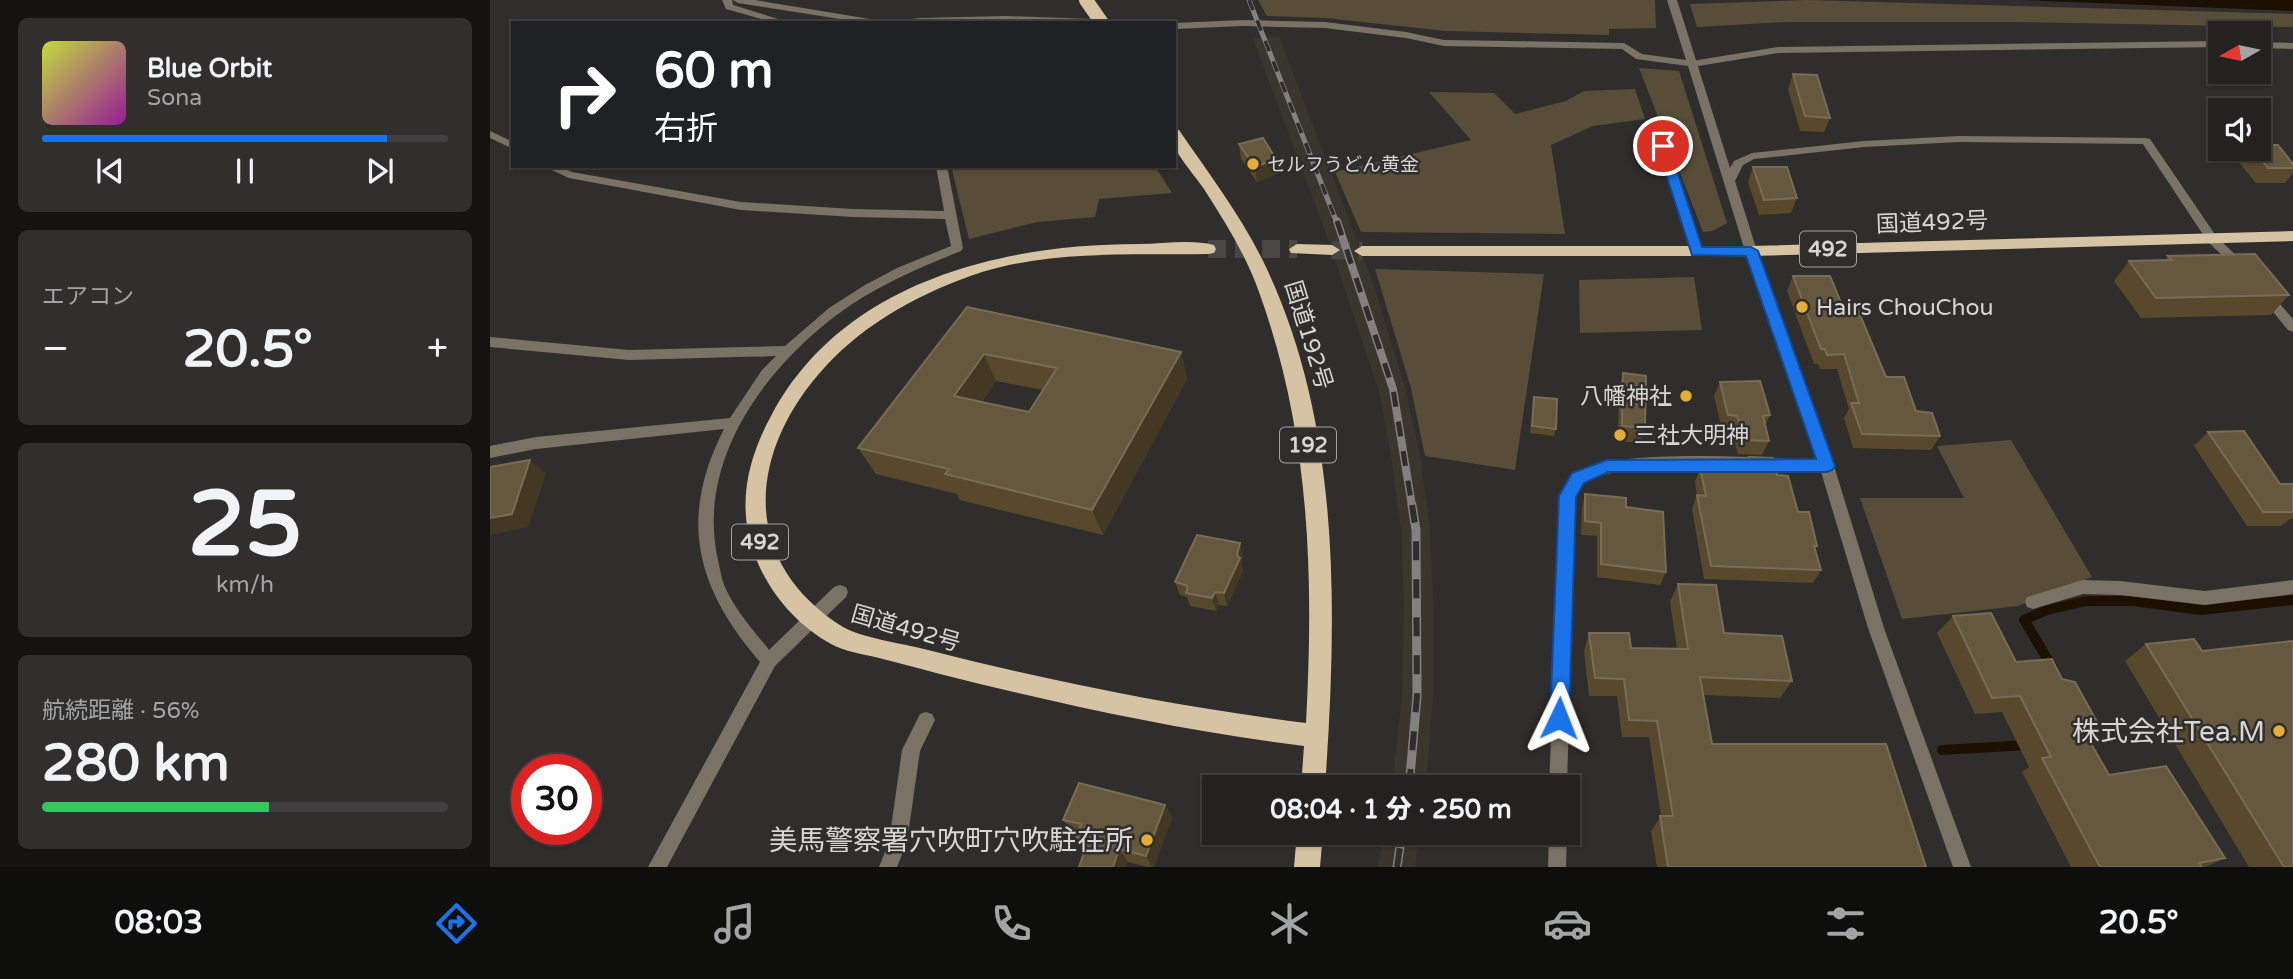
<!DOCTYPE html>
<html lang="ja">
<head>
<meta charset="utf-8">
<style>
	:root { --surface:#242221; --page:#302f2e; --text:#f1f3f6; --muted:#a3a4a5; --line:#413f3f; --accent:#1a73e8 }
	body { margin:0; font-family:"Varela Round","Noto Sans JP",sans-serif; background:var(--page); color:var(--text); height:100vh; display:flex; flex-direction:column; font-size:26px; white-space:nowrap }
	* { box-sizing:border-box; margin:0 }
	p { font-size:23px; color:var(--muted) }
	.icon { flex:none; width:38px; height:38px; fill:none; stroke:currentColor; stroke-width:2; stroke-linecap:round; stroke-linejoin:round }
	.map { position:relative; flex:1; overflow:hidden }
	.drawer { display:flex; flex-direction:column; gap:18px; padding:18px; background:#141312; width:490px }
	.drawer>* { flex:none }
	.banner { position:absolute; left:21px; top:21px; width:665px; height:147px; border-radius:0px; box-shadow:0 2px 5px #0004,0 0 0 2px var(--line); background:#202124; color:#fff; overflow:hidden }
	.needle { width:46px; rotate:261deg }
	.tools { position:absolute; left:1718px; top:21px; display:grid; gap:14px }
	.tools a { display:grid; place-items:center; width:63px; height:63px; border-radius:0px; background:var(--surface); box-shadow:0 2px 5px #0004,0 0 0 2px var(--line); font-size:35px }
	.speed { position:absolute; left:21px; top:754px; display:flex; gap:14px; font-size:35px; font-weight:700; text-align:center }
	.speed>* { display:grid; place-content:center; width:91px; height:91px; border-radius:50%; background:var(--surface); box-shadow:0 2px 5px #0004,0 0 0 2px var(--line); line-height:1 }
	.speed .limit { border:10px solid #d22; background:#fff; color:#111 }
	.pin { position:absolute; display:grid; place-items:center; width:60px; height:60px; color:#fff; margin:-30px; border:4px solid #fff; border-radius:50%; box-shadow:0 2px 7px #0007 }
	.me { position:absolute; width:77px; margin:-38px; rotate:2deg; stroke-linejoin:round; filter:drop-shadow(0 0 5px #0008) }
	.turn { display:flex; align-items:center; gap:24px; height:147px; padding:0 28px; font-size:32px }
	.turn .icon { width:91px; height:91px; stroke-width:2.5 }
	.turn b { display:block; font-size:49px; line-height:60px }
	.big { font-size:52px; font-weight:800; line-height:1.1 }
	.drawer .tile { flex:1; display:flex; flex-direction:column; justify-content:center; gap:10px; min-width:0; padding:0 24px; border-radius:10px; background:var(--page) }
	.drawer .dial { align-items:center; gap:0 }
	.dial b { font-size:91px; line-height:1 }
	.song { display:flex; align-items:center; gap:21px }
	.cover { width:84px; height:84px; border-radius:10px; background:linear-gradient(135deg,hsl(70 70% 55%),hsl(300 70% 35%)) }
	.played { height:7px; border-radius:4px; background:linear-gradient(90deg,var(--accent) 85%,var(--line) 85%) }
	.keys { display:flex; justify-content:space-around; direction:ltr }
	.heat { display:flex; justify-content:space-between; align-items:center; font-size:38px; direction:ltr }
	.charge { height:10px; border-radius:5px; background:linear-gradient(90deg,#34c759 56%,var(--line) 0) }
	.trip { position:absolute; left:712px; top:775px; width:378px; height:70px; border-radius:0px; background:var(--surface); box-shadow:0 2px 5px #0004,0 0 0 2px var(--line); font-weight:800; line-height:70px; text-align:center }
	.tab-bar { display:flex; height:112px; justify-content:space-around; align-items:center; background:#0e0e0d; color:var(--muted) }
	.tab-bar .icon { width:49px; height:49px }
	.tab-bar .current { color:var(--accent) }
	.tab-bar b { font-size:32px; color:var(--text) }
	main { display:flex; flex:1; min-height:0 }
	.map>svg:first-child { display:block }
	.built { fill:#3a362e }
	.green { fill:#584d39 }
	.water { fill:#1c1100 }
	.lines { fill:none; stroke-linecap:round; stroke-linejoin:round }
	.stream { stroke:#1c1100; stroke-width:10 }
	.trunk-tunnel { stroke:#494745; stroke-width:18; stroke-dasharray:18 9; stroke-linecap:butt }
	.minor { fill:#7a7265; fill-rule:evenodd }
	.tertiary { fill:#7a7265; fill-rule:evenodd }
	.trunk { fill:#d5c3a4; fill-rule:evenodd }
	.rail-far2-casing { stroke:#82817f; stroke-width:5 }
	.rail-far1-casing { stroke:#82817f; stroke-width:8 }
	.rail-casing { stroke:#82817f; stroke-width:9 }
	.rail-far2 { stroke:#302e2c; stroke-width:3.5; stroke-dasharray:11; stroke-linecap:butt }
	.rail-far1 { stroke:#302e2c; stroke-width:5; stroke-dasharray:15; stroke-linecap:butt }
	.rail { stroke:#302e2c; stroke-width:6; stroke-dasharray:19; stroke-linecap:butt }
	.trunk-bridge { stroke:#d5c3a4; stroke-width:14 }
	.wall { fill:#58492c; fill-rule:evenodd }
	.shaded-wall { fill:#423824 }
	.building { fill:#65583e; stroke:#776c56; stroke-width:2; fill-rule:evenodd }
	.route { fill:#1a73e8; stroke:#114b97; stroke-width:2 }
	.poi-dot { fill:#e5ad35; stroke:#302e2c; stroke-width:2.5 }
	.labels { text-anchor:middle; stroke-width:5; stroke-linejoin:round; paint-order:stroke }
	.far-poi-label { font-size:19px; fill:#d7d6d5; stroke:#302e2c; text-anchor:start }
	.shield { fill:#302e2c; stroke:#a5a4a2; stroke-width:2 }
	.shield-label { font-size:21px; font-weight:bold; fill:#d7d6d5 }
	.street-label { font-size:23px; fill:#d7d6d5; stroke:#302e2c }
	.poi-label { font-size:23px; fill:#d7d6d5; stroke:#302e2c; text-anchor:start }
	.near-poi-label { font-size:28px; fill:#d7d6d5; stroke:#302e2c; text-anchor:end }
</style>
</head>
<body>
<main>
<section class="drawer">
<div class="tile">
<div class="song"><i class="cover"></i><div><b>Blue Orbit</b><p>Sona</p></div></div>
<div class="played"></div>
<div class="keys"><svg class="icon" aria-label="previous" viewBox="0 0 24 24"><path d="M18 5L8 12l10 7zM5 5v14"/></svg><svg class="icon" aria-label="pause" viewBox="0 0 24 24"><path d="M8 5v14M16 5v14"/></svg><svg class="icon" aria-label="next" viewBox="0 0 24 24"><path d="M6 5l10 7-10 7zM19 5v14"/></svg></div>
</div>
<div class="tile"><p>エアコン</p>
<div class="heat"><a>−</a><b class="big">20.5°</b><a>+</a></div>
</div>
<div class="tile dial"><b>25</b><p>km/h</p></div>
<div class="tile"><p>航続距離 · 56%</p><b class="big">280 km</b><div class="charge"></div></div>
</section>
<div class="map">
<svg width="1803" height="867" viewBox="0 0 1803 867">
	<rect width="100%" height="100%" fill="#302e2c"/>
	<path class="built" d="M 789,36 L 883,283 L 915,387 L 930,455 L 940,529 L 943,604 L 943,696 L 936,787 L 902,787 L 912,694 L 914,602 L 911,530 L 901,456 L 889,391 L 837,236 L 763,38 Z
		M 894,833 L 929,833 L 925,867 L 888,867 Z"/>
	<path class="green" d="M 768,0 L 1165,0 L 1166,28 L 1119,29 L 1119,35 L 956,31 L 835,18 L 777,16 Z
		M 1317,0 L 1803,14 L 1803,27 L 1530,22 L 1296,22 L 1207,27 L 1200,4 Z
		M 1149,68 L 1189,71 L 1237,223 L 1223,231 L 1213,232 Z
		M 1145,89 L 1155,119 L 1103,126 L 1061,145 L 1075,234 L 871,232 L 845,172 L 981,140 L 939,92 L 1004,93 L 1025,114 L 1076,101 L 1094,91 Z
		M 461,166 L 665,166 L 682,193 L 609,199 L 605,217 L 547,222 L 479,239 Z
		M 885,269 L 1054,274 L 1025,470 L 935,456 L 921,388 Z
		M 1204,277 L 1212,330 L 1090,333 L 1089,280 Z
		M 1521,440 L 1602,577 L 1528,606 L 1412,619 L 1370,498 L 1474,498 L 1447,446 Z"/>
	<path class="water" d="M 1529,0 L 1803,0 L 1803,11 Z"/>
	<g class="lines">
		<path class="stream" d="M 1563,668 L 1534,620 L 1557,610 L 1596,601 L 1643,601 L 1711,610 L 1803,600
			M 1590,743 L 1602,738 L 1594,719
			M 1452,750 L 1538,745"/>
		<path class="trunk-tunnel" d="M 718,249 L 807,249
			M 842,250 L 872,251"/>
		<path class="minor" d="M 232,0 L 242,0 L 243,5 L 301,23 L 285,23 L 236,9 Z
			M 243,0 L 265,0 L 398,22 L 430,18 L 516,16 L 602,19 L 630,20 L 635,23 L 375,23 L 248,3 Z
			M 1177,0 L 1187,0 L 1240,168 L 1244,161 L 1262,153 L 1374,141 L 1469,136 L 1656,138 L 1660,139 L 1726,236 L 1758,267 L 1756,270 L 1748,270 L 1718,242 L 1653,144 L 1469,142 L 1374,147 L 1264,159 L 1253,165 L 1245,181 L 1267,251 L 1344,466 L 1394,628 L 1481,867 L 1463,867 L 1378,628 L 1331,472 C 1289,470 1123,460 1094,482 C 1090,486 1088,492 1085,496 L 1077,788 L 1059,788 L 1071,496 C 1074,489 1078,478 1085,473 C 1126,447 1275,458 1328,460 L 1255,251 L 1198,66 L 1146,59 L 1132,49 L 954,46 L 916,38 L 835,28 L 753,26 L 684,29 L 684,23 L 753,20 L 835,22 L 916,32 L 954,40 L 1134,43 L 1152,54 L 1196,60 Z
			M 1165,120 L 1170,123 L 1213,251 L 1211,254 L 1207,255 L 1201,251 L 1160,123 Z
			M 0,131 L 23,142 L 23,149 L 0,138 Z
			M 53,166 L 68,166 L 82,172 L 251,202 L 363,209 L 454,211 L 446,166 L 457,166 L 473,248 L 471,251 C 428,268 386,286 348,314 C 273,370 206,462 228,560 C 230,568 231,577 234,585 C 244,608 261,628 277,647 L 279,650 L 344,587 L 350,585 L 356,587 L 358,592 L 356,597 L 285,666 L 177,867 L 158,867 L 270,662 C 206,588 188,519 234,429 L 46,449 L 0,458 L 0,446 L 46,437 L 240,418 L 272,370 L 286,356 L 139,360 L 0,347 L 0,337 L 139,350 L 295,346 L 339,308 L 375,285 L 407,268 L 461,246 L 455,219 L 363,217 L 251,210 L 79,178 Z
			M 1774,289 L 1778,290 L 1803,319 L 1803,332 L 1798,330 L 1770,296 L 1768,293 L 1770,290 Z
			M 1593,580 L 1630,581 L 1715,591 L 1803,580 L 1803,594 L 1715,605 L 1630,595 L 1593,594 L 1543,609 L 1537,607 L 1535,602 L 1537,597 Z
			M 436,712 L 442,714 L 445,720 L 430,751 L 417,842 L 407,867 L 389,867 L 399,842 L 412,750 L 430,714 Z
			M 1059,833 L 1077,833 L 1076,867 L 1058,867 Z"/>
		<path class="tertiary" d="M 1731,41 L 1731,47 L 1288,53 L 1202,67 L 1197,64 L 1202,61 L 1288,47 Z
			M 1769,42 L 1803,43 L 1803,49 L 1769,48 Z"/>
		<path class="trunk" d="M 684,129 L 689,130 C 719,174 752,217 775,265 C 852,426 847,614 835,788 L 811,788 L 814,746 C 692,731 569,704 450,674 C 430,669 410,663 389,658 C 373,654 356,652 341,644 C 299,621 267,578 258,531 C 250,491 262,451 281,416 C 351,283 509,244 649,244 C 672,244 701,239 724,245 L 726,249 L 724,253 L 718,254 C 643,255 565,250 492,272 C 434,291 376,322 335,367 C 257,452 249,562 353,627 C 369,637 414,644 434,649 C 559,681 688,707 816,723 C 824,576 820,432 769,292 C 756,255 735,222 714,189 C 706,177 688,157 684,145 C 683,140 684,133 684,129 Z
			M 1803,231 L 1803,241 L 1261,256 L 872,256 L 864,251 L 872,246 L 1261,246 Z
			M 807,244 L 842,245 L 850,250 L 842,255 L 801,253 L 799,249 Z
			M 807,833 L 833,833 L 830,867 L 804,867 Z"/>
		<g class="rail-far2-casing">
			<path id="rail-far2" d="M 759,0 L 847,223"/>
		</g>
		<g class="rail-far1-casing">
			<path id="rail-far1" d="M 847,221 L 903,389 L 922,506"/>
		</g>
		<g class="rail-casing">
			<path id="rail" d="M 919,788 L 927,696 L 926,530 L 922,505
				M 907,867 L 912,833"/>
		</g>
		<use href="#rail-far2" class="rail-far2"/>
		<use href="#rail-far1" class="rail-far1"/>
		<use href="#rail" class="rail"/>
		<path class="trunk-bridge" d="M 596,0 L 612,23"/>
	</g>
	<path class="wall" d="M 1303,74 L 1340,118 L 1334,132 L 1310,131 L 1298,89 Z
		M 749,144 L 786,159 L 788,174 L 767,182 L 751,159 Z
		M 1756,149 L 1769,149 L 1803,164 L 1803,173 L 1795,183 L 1766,183 L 1747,160 Z
		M 1263,167 L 1307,198 L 1301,213 L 1269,215 L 1258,182 Z
		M 1678,256 L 1799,295 L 1781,315 L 1651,318 L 1624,281 L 1639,261 L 1675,260 Z
		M 1303,276 L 1354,310 L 1396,377 L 1426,411 L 1450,436 L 1441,450 L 1363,448 L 1354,418 L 1359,409 L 1347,369 L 1330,369 L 1328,364 L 1324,364 L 1297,291 Z
		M 477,307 L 691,352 L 697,379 L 613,535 L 470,500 L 467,494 L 386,474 L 368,448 ZM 506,381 L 553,390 L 539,412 L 492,402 Z
		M 1133,373 L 1155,428 L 1150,443 L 1128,441 L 1129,388 Z
		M 1230,382 L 1280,415 L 1275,426 L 1279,441 L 1272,455 L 1248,454 L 1241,430 L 1232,429 L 1224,396 Z
		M 1044,397 L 1066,429 L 1064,436 L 1040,433 Z
		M 1718,432 L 1790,484 L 1803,484 L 1803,519 L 1800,519 L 1791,526 L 1757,526 L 1704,446 Z
		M 1259,457 L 1287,475 L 1327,546 L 1325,549 L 1331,570 L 1323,583 L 1214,579 L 1202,509 L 1207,495 L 1205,482 L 1210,468 L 1254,469 Z
		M 1095,494 L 1136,507 L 1176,572 L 1170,585 L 1107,577 L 1107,536 L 1091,535 L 1092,508 Z
		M 753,556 L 751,563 L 753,571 L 737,606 L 729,605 L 726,611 L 700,606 L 697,597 L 690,595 L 685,582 Z
		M 1188,584 L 1234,633 L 1302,681 L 1290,698 L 1213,695 L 1222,744 L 1436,867 L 1167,867 L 1161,831 L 1171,816 L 1159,737 L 1132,737 L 1127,696 L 1099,696 L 1094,651 L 1099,633 L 1141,648 L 1187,648 L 1180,602 Z
		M 1463,616 L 1526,662 L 1572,679 L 1607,722 L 1594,732 L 1619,775 L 1735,858 L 1716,867 L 1581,867 L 1532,772 L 1539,767 L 1512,712 L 1485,714 L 1447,633 Z
		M 1656,644 L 1803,867 L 1759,867 L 1635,661 Z
		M 675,805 L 682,818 L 664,867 L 657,867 L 595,850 L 586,838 L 587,834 L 583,833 L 573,820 Z"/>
	<path class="shaded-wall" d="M 786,159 L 788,174 L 767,182 L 765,167 Z
		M 691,352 L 697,379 L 613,535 L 602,510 Z
		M 494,354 L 506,381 L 478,422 L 464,396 Z
		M 40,460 L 56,474 L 38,527 L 0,535 L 0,518 Z
		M 750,543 L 753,556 L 751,563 L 753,571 L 737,606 L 734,593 Z
		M 725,592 L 729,605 L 726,611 L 722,598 Z
		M 675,805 L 682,818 L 664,867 L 662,867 L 656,856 Z
		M 629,849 L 638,862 L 636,867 L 623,867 Z"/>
	<path class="building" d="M 1303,74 L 1327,75 L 1340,118 L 1315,116 Z
		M 773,138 L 786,159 L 765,167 L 749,144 Z
		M 1769,145 L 1788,145 L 1803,164 L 1803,168 L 1778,168 L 1762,149 L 1769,149 Z
		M 1263,167 L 1297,167 L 1307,198 L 1274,200 Z
		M 1765,254 L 1799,295 L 1666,298 L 1639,261 L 1682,260 L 1678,256 Z
		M 1303,276 L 1340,276 L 1354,310 L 1368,310 L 1396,377 L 1414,377 L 1426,411 L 1442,413 L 1450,436 L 1372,434 L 1361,403 L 1369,403 L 1354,354 L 1337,355 L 1335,349 L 1331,349 Z
		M 477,307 L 691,352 L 602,510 L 455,474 L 459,469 L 368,448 ZM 494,354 L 567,368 L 539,412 L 464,396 Z
		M 1133,373 L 1156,376 L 1155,428 L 1132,426 Z
		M 1270,381 L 1280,415 L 1273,416 L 1279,441 L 1254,440 L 1247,416 L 1238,415 L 1230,382 Z
		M 1044,397 L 1067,399 L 1066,429 L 1042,426 Z
		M 1754,431 L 1790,484 L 1803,484 L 1803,512 L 1773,512 L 1718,432 Z
		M 1259,457 L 1283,458 L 1287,475 L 1298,476 L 1308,512 L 1319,512 L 1327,546 L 1324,546 L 1331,570 L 1221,566 L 1207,495 L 1216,496 L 1210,468 L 1262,469 Z
		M 40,460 L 22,514 L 0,518 L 0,467 Z
		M 1095,494 L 1136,498 L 1136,507 L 1173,512 L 1176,572 L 1111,564 L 1111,523 L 1095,521 Z
		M 707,535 L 750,543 L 747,555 L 750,558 L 734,593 L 725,592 L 722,598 L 696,593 L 698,586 L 685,582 Z
		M 1188,584 L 1226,585 L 1234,633 L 1292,636 L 1302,681 L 1210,677 L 1222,744 L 1396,744 L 1436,867 L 1178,867 L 1170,816 L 1183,816 L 1167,721 L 1139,720 L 1134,679 L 1105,678 L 1099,633 L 1139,633 L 1141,648 L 1198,649 Z
		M 1501,613 L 1526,662 L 1562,659 L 1572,679 L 1585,682 L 1607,722 L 1590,724 L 1619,775 L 1676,766 L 1735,858 L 1709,863 L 1712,867 L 1610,867 L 1552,758 L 1561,757 L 1530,696 L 1502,698 L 1463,616 Z
		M 1704,639 L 1712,651 L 1802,641 L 1803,642 L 1803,867 L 1794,867 L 1656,644 Z
		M 589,783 L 675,805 L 656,856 L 629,849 L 623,867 L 589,867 L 598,841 L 586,838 L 591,824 L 573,820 Z"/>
	<path class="route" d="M 1173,143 L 1179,146 L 1212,247 L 1261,247 L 1268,251 L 1345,466 L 1342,470 L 1337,472 L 1118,472 L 1094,483 L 1086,497 L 1079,718 L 1076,725 L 1069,728 L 1063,725 L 1060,718 L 1069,496 L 1082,473 L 1117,460 L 1326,459 L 1256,256 L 1202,255 L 1167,146 Z"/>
	<g class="poi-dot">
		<circle cx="763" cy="164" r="7"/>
		<circle cx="1312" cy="307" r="7"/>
		<circle cx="1196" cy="396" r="7"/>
		<circle cx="1130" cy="435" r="7"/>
		<circle cx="1789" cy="731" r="7"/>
		<circle cx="657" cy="840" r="7"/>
	</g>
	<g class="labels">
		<g class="far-poi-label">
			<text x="777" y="171">セルフうどん黄金</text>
		</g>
		<g class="shield">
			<rect x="1310" y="231.5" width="56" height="35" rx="5"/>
			<rect x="790" y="427.5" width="56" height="35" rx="5"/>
			<rect x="242" y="524.5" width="56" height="35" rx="5"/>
		</g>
		<g class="shield-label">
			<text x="1338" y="256">492</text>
			<text x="818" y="452">192</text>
			<text x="270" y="549">492</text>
		</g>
		<g class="street-label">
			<text transform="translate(1442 222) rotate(-2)" y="8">国道492号</text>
			<text transform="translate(819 335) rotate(73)" y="8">国道192号</text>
			<text transform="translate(416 628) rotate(16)" y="8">国道492号</text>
		</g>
		<g class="poi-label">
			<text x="1326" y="315">Hairs ChouChou</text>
			<text x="1182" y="404" text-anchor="end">八幡神社</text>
			<text x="1144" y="443">三社大明神</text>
		</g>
		<g class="near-poi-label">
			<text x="1775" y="741">株式会社Tea.M</text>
			<text x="643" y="850">美馬警察署穴吹町穴吹駐在所</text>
		</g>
	</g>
</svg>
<div class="tools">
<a><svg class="needle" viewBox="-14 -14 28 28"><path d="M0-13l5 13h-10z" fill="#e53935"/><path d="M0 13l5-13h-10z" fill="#a3a4a5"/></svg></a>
<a><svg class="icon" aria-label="sound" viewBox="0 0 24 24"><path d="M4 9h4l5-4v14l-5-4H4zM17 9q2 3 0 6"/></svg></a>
</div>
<div class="speed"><div class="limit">30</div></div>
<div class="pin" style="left:1173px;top:146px;background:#d93025"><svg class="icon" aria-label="arrive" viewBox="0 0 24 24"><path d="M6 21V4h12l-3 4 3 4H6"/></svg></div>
<svg class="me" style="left:1069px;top:718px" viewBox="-20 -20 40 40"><path d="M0-17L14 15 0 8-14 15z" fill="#1a73e8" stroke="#fff" stroke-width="4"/></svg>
<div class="trip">08:04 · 1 分 · 250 m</div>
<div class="banner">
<div class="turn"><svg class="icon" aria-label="right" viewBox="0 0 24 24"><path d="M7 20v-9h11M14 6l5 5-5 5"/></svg><div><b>60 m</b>右折</div></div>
</div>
</div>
</main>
<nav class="tab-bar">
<b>08:03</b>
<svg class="icon current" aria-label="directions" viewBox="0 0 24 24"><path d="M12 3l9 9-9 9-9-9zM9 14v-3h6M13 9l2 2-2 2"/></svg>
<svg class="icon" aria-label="music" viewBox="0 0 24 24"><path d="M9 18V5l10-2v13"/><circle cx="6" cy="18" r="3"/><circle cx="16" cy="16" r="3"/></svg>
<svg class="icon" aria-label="phone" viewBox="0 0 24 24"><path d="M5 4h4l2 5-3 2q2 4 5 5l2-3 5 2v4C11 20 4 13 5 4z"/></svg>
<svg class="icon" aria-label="climate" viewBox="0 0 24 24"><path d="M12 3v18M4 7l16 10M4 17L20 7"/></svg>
<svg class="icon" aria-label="car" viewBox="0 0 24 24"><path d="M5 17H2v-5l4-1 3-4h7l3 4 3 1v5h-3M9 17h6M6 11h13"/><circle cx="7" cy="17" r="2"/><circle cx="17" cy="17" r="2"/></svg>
<svg class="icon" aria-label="filters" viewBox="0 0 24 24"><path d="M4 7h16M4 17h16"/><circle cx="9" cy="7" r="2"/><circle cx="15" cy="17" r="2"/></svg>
<b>20.5°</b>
</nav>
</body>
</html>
